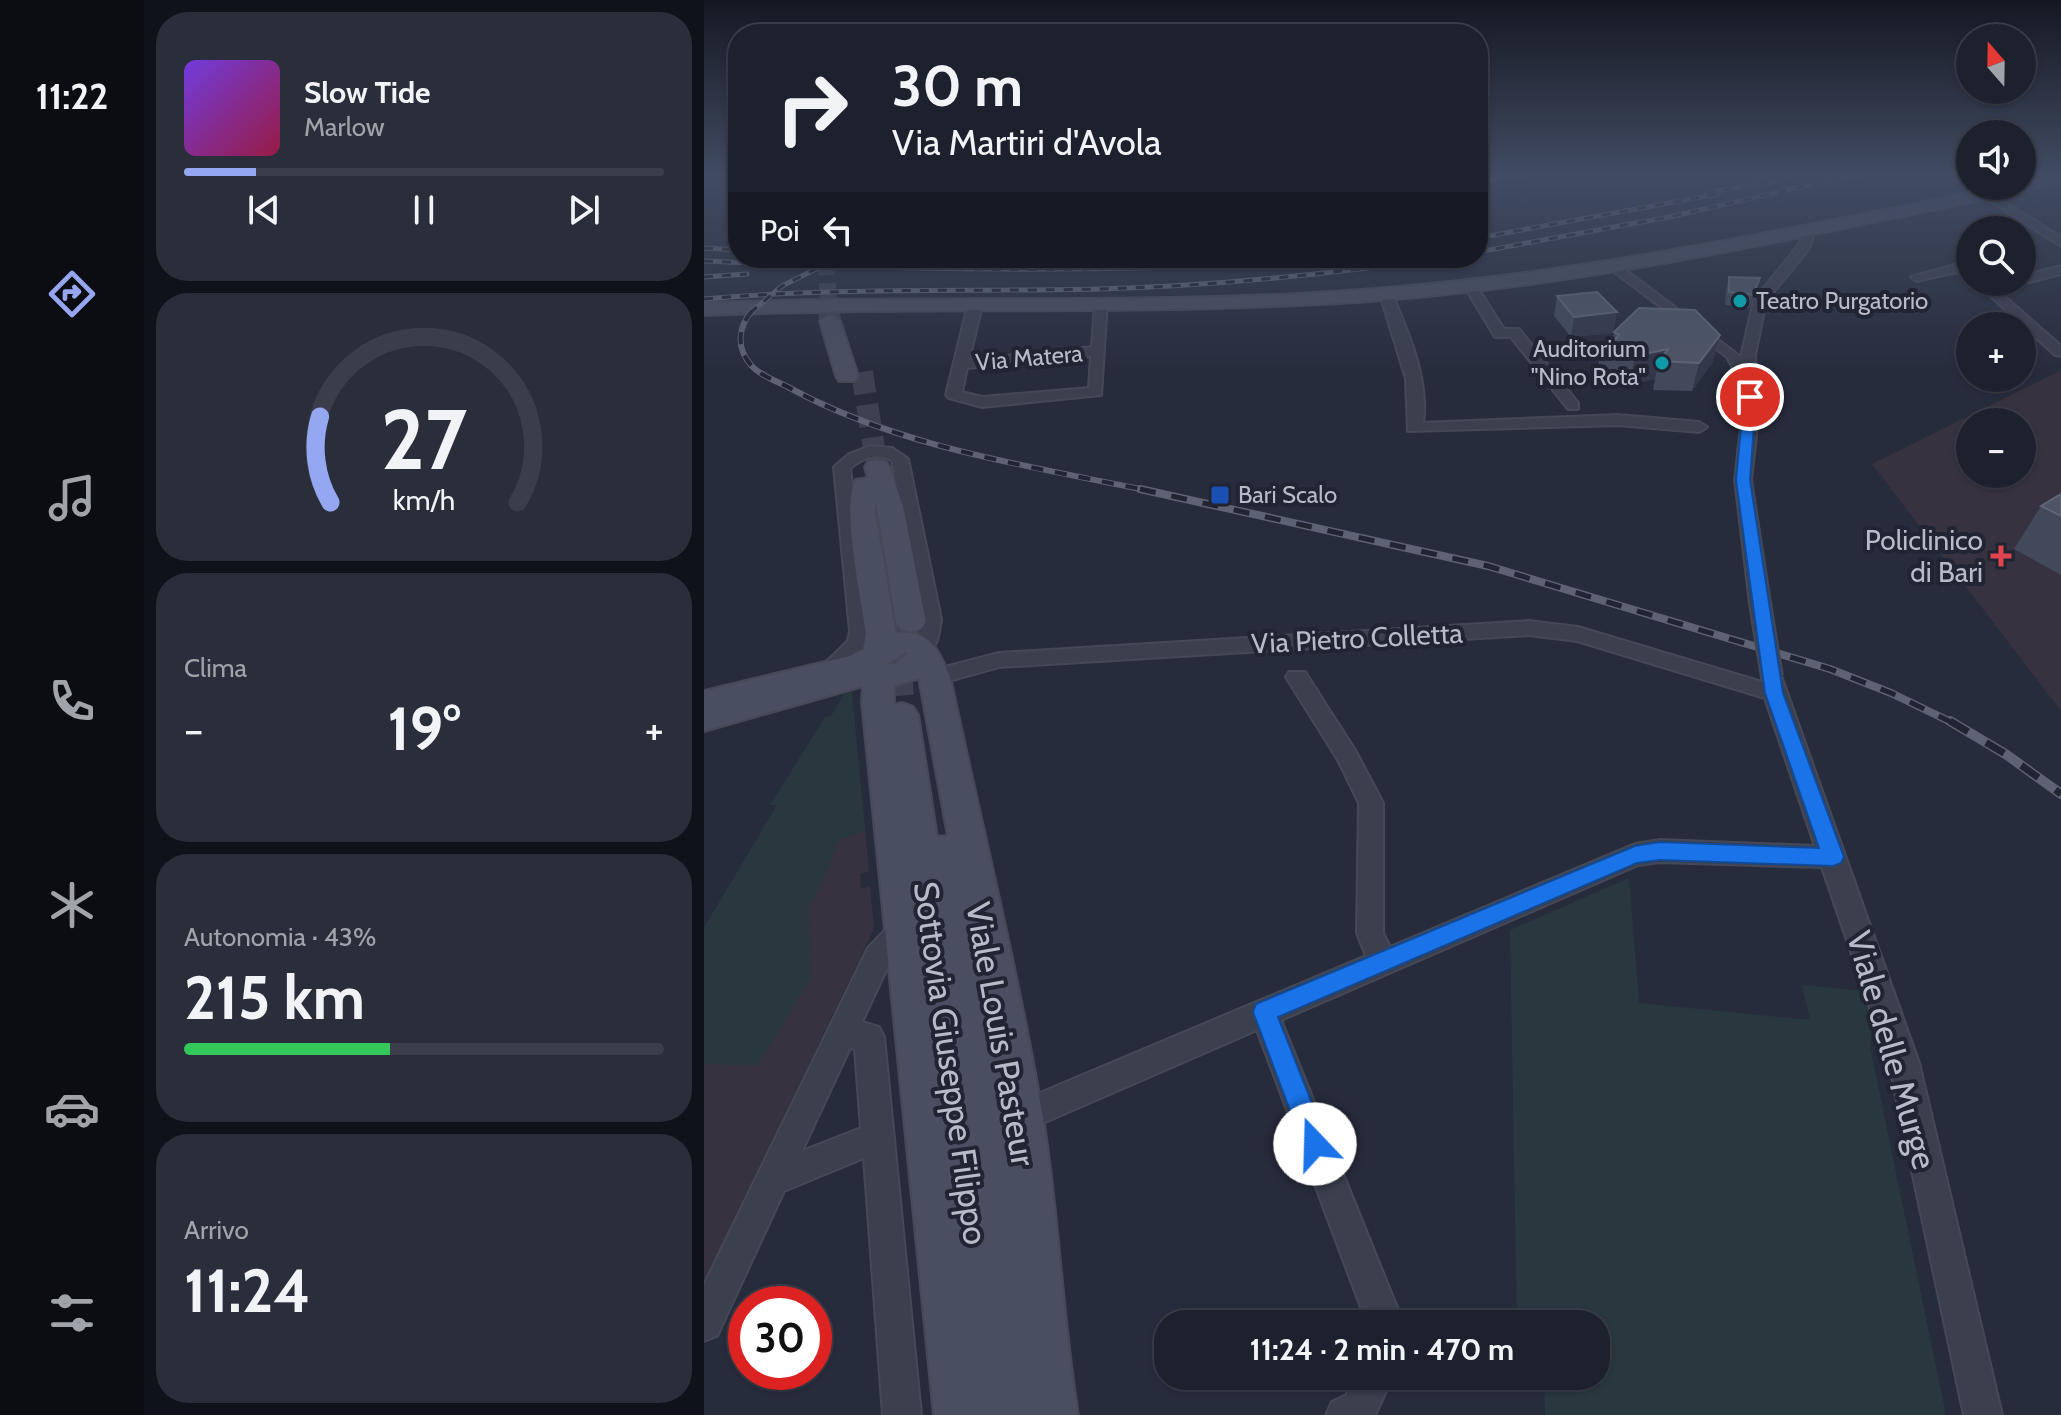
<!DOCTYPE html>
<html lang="it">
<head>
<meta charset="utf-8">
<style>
	:root { --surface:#1d212e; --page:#2a2e3a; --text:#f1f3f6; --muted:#a0a3aa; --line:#3b3e4a; --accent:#95a7f0 }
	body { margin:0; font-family:Cabin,sans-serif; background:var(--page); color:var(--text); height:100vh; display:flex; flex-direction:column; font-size:30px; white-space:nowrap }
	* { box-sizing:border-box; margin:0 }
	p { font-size:26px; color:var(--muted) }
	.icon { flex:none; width:44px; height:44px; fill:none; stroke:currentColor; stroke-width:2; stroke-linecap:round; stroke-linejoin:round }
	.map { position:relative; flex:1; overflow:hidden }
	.panel { display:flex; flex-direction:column; gap:12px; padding:12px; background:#101219; width:560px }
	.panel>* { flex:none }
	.banner { position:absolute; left:24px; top:24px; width:760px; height:244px; border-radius:32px; box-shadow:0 2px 6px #0004,0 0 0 2px var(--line); background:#1d212e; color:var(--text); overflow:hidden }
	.needle { width:52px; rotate:340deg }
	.controls { position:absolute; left:1252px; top:24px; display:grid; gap:16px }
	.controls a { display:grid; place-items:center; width:80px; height:80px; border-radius:50%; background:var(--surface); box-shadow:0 2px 6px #0004,0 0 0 2px var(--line); font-size:40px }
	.speed { position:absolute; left:24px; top:1286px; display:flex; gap:16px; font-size:40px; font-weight:700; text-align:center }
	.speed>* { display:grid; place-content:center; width:104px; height:104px; border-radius:50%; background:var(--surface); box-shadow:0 2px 6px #0004,0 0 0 2px var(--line); line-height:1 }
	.speed .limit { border:12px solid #d22; background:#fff; color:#111 }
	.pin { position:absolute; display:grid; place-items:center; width:68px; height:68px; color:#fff; margin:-34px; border:4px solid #fff; border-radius:50%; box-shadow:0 2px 8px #0007 }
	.me { position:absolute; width:88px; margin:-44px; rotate:339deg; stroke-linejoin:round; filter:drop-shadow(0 0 6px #0008) }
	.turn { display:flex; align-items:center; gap:28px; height:168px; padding:0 32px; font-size:36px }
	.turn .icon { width:104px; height:104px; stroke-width:2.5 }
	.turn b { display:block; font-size:56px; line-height:68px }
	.then { display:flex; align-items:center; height:76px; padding:0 32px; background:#0003; gap:16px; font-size:30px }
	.big { font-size:60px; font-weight:700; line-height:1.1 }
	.panel .widget { flex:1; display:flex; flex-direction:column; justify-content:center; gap:12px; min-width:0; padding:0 28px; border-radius:32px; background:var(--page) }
	.panel .dial { align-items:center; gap:0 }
	.dial svg { height:208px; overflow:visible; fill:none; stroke:var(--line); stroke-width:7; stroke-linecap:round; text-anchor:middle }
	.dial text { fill:var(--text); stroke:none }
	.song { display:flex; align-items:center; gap:24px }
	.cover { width:96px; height:96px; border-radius:12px; background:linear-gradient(135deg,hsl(260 70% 55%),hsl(340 70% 35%)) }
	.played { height:8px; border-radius:4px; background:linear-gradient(90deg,var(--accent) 15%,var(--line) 15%) }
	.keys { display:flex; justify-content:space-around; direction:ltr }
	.heat { display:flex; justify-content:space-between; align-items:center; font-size:44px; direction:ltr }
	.charge { height:12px; border-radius:6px; background:linear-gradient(90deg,#34c759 43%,var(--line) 0) }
	.trip { position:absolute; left:450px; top:1310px; width:456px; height:80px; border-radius:32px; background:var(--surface); box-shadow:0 2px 6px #0004,0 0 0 2px var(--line); font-weight:700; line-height:80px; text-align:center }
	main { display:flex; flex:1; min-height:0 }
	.dock { display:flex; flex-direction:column; width:144px; justify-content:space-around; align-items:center; background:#0c0d12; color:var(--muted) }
	.dock .icon { width:56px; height:56px }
	.dock .on { color:var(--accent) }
	.dock b { font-size:36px; color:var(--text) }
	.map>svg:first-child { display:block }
	.medical { fill:#36323f; fill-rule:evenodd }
	.green { fill:#29383e }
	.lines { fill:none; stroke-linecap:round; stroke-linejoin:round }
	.secondary-tunnel-far2 { stroke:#3d4152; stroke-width:17; stroke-dasharray:17 8; stroke-linecap:butt }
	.secondary-tunnel-far1 { stroke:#3d4152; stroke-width:22; stroke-dasharray:22 11; stroke-linecap:butt }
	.secondary-tunnel { stroke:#3d4152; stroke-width:28; stroke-dasharray:28 14; stroke-linecap:butt }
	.street-casing { stroke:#444857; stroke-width:4 }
	.secondary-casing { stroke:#444857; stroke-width:4 }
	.street { fill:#3b3f4e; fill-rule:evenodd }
	.secondary { fill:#494e60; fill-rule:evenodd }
	.rail-far3-casing { stroke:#5d6274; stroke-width:5 }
	.rail-far2-casing { stroke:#5d6274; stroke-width:6 }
	.rail-far1-casing { stroke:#5d6274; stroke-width:8 }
	.rail-casing { stroke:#5d6274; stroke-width:10 }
	.rail-far3 { stroke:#202433; stroke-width:3; stroke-dasharray:9; stroke-linecap:butt }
	.rail-far2 { stroke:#202433; stroke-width:4; stroke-dasharray:12; stroke-linecap:butt }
	.rail-far1 { stroke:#202433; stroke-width:5; stroke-dasharray:16; stroke-linecap:butt }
	.rail { stroke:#202433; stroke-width:7; stroke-dasharray:21; stroke-linecap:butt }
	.street-bridge-casing { stroke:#444857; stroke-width:24; stroke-linecap:butt }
	.street-bridge { stroke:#3b3f4e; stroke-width:20 }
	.wall { fill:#42495b }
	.shaded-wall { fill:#32384a }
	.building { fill:#4e5567; stroke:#5f6576; stroke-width:2 }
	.route { fill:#1a73e8; stroke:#114b97; stroke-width:2 }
	.culture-dot { fill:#0f9aa8; stroke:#202433; stroke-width:3 }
	.transit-dot { fill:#1a4fb4; stroke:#202433; stroke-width:3 }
	.health-dot { fill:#e0444e; stroke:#202433; stroke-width:3 }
	.labels { text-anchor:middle; stroke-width:8; stroke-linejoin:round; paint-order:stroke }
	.far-poi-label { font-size:24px; fill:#b7bbc8; stroke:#202433; text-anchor:start }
	.far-street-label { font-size:24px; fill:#b7bbc8; stroke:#202433 }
	.poi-label { font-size:28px; fill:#b7bbc8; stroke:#202433; text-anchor:end }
	.street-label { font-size:28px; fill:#b7bbc8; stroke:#202433 }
	.near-street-label { font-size:34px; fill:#b7bbc8; stroke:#202433 }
</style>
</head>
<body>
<main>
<nav class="dock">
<b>11:22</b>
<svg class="icon on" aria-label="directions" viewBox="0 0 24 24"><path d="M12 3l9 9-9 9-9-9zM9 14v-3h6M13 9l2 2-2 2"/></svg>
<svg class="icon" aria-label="music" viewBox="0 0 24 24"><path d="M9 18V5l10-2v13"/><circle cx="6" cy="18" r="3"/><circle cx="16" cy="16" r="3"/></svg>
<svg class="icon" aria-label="phone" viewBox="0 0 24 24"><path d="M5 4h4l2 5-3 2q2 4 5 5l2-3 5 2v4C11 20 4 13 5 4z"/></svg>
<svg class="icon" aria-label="climate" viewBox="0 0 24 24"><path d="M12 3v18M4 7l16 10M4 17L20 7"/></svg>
<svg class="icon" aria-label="car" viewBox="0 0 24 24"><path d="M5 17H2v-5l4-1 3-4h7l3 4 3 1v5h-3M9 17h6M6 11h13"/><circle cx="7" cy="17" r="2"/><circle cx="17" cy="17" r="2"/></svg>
<svg class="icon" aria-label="filters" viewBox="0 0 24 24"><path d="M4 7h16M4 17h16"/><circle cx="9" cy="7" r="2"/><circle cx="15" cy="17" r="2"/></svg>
</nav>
<section class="panel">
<div class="widget">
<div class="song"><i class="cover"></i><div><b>Slow Tide</b><p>Marlow</p></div></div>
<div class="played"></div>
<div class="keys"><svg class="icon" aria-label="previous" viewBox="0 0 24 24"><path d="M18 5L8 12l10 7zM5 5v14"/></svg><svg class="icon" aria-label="pause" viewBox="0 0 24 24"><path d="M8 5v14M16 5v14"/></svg><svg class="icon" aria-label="next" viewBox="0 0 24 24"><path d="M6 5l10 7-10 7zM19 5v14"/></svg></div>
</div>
<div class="widget dial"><svg viewBox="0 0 100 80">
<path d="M14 69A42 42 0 1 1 86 69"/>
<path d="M14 69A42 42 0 0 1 10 36" stroke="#95a7f0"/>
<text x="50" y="56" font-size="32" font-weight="700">27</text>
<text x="50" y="72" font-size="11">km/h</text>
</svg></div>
<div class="widget"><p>Clima</p>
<div class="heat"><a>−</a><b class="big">19°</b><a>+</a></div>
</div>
<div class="widget"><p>Autonomia · 43%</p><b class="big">215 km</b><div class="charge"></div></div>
<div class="widget"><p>Arrivo</p><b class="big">11:24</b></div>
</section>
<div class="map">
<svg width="1357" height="1415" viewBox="0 0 1357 1415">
	<rect width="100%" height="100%" fill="#272c3d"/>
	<path class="medical" d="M 1357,370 L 1357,711 L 1168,464 ZM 1266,422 L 1318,422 L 1318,474 L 1266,474 Z
		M 158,799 L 165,871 L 156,874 L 157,888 L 166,886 L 170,929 L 0,1282 L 0,928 L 74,804 Z"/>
	<path class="green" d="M 148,692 L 161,831 L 133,840 L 124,870 L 105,907 L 106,979 L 54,1065 L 0,1064 L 0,928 L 73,805 L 66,805 L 121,717 L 127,716 L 140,694 Z
		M 925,878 L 935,1003 L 1106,1020 L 1098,985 L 1161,991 L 1169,1020 L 1166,1047 L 1242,1415 L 841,1415 L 840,1376 L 892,1376 L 892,1324 L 813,1324 L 806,930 Z"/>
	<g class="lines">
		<path class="secondary-tunnel-far2" d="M 122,258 L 125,313"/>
		<path class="secondary-tunnel-far1" d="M 125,311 L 126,321
			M 158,372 L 173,467"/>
		<path class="secondary-tunnel" d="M 191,626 L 197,712"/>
		<g class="street-casing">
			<path id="street" d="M 1282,191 L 1357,237 L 1357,246 L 1278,196 L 1278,192 Z
				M 1105,229 L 1111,232 L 1104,250 L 1062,301 L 1051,355 L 1054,418 L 1047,480 L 1066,603 L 1056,609 L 1046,603 L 1031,480 L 1038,418 L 1037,383 L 1023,357 L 905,268 L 915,265 L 1037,357 L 1050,300 L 1094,246 L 1101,230 Z
				M 1254,264 L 1266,270 L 1266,279 L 1252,272 L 1213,281 L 1207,277 Z
				M 1357,266 L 1357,274 L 1318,284 L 1313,282 L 1318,282 L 1318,276 Z
				M 1271,282 L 1284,282 L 1357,346 L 1357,356 L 1351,355 Z
				M 763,284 L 771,284 L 800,329 L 815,329 L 874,403 L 874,409 L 864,409 L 807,337 L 791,337 L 761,287 Z
				M 682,290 L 688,294 C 705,334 725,379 719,423 L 914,415 L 995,422 L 1003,427 L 995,432 L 914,425 L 704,431 L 702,379 L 676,294 Z
				M 271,301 L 278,305 L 265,360 L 388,347 L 391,305 L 403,302 L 397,395 L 278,407 L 245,398 L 242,395 L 264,305 ZM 387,356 L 385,388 L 278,397 L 258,392 L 263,368 Z
				M 166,446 L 188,448 L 204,459 L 237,619 C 235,636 233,658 210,651 L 207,646 L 214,638 L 217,619 L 188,461 C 173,451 159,458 146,468 L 166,631 C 163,652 144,673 124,678 L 117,676 L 113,671 L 144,641 L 146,631 L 130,467 L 145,454 Z
				M 825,621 L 874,627 L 1058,682 L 1060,673 L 1076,673 L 1215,1063 L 1298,1415 L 1260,1415 L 1185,1063 L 1118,867 L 956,862 L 934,865 L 577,1020 L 694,1310 L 694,1324 L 658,1324 L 658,1310 L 553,1030 L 316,1133 L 305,1128 L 300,1117 L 305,1106 L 662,956 L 653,933 L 655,803 L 634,760 L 582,677 L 585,672 L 601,672 L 651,750 L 679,803 L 679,933 L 686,947 L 931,844 L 956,840 L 1111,846 L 1061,698 L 873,641 L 825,635 L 295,667 L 230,685 L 222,682 L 219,677 L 222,672 L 295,653 Z
				M 201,916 L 211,920 L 214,928 L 184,966 L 158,1022 L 175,1027 L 180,1037 L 217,1415 L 179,1415 L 160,1158 L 80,1191 L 13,1336 L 0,1341 L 0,1285 L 164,948 L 191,920 ZM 146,1048 L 151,1049 L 157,1128 L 98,1151 Z
				M 651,1376 L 689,1376 L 671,1415 L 622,1415 L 628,1402 L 642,1395 Z"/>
		</g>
		<g class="secondary-casing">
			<path id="secondary" d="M 1357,175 L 1357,183 C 1133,229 909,282 680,300 C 454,317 226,305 0,315 L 0,303 C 227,294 456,307 683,288 C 891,271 1095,227 1299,186 L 1318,186 L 1318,182 Z
				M 126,315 L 136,321 L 154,376 L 151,381 L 135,381 L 132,376 L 116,321 Z
				M 173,460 L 182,462 L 185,467 L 199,506 L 222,622 L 217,629 L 207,632 L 197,629 L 192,622 L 172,502 L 171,512 L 192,634 C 226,627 234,651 246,677 C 277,824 314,970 339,1118 C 355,1217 358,1317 374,1415 L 230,1415 L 158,702 L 159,686 L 0,731 L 0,691 L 146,656 L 159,649 L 162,634 C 158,603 136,503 152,480 L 164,478 L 161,467 L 164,462 ZM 202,652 L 204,654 L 191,664 L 183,664 ZM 215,678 L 244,836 L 233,837 L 214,715 L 209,707 L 198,703 L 190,705 L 190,686 Z"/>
		</g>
		<use href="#street" class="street"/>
		<use href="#secondary" class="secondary"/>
		<g class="rail-far3-casing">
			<path id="rail-far3" d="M 774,182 L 821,174
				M 1002,193 L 1081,179
				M 774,238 L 1014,194
				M 0,248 L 34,250
				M 774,252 L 965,217 L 1154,174
				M 0,261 C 209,270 416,275 624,258
				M 0,277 L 43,274
				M 0,299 C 132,287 263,292 395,289 C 511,286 626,274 740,258
				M 46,313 L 78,286 L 134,258"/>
		</g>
		<g class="rail-far2-casing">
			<path id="rail-far2" d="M 48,311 C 34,327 32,348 47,365 C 55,375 72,381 84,387 C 193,447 325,466 446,491"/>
		</g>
		<g class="rail-far1-casing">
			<path id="rail-far1" d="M 436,489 L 784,566 L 1126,669 L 1187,693 L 1249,723"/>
		</g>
		<g class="rail-casing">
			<path id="rail" d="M 1246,721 L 1303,755 L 1357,794"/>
		</g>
		<use href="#rail-far3" class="rail-far3"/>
		<use href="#rail-far2" class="rail-far2"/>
		<use href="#rail-far1" class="rail-far1"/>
		<use href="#rail" class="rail"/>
		<g class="street-bridge-casing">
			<path id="street-bridge" d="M 1056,603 L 1068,677"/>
		</g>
		<use href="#street-bridge" class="street-bridge"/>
	</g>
	<path class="wall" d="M 1025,277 L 1052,292 L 1045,308 L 1021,305 L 1022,290 Z
		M 853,296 L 913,312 L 909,333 L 867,337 L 850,316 Z
		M 910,332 L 1016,335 L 1008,363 L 988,391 L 949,390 L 951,379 L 925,385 L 891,384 L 896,356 L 908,343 Z
		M 1357,494 L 1357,575 L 1310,549 L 1337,506 Z"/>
	<path class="shaded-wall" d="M 1056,278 L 1052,292 L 1045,308 L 1049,295 Z
		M 913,312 L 909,333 L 867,337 L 870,317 Z
		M 1016,335 L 1008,363 L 988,391 L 995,363 Z
		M 964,349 L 955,361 L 951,379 L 925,385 L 931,356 Z"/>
	<path class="building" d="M 1025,277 L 1056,278 L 1049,295 L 1025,292 Z
		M 893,292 L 913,312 L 870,317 L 853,296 Z
		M 935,308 L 991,310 L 1016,335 L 995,363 L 955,361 L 964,349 L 931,356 L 896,356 L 915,335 L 910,332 Z
		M 1357,494 L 1357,516 L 1337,506 Z"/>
	<linearGradient id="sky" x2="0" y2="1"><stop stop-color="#151822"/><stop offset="0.47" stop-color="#414b62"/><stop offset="1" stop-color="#414b62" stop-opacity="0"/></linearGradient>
	<rect width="1357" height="372" fill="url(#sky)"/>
	<path class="route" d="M 1046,393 L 1052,397 L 1046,480 L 1079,693 L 1140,857 L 1137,863 L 1129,866 L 956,860 L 933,863 L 574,1017 L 624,1144 L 620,1153 L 611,1157 L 602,1153 L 549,1012 L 552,1004 L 931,846 L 956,842 L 1115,848 L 1061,693 L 1032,480 L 1040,397 Z"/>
	<g class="culture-dot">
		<circle cx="1036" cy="301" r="8"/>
		<circle cx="958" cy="363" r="8"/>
	</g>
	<rect class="transit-dot" x="506" y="485" width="20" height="20" rx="4"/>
	<path class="health-dot" d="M1293 544h8v8h8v8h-8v8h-8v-8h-8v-8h8z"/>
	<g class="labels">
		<g class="far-poi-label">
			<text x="1052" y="309">Teatro Purgatorio</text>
			<text x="942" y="357" text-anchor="end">Auditorium<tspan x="942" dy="28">"Nino Rota"</tspan></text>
			<text x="534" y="503">Bari Scalo</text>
		</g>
		<g class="far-street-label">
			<text transform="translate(325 358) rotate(-5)" y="8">Via Matera</text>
		</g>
		<g class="poi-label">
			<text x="1279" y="550">Policlinico<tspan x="1279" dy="32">di Bari</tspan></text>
		</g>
		<g class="street-label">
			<text transform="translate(653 638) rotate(-3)" y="10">Via Pietro Colletta</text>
		</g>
		<g class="near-street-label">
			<text transform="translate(297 1034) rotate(80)" y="12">Viale Louis Pasteur</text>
			<text transform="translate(1188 1050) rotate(74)" y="12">Viale delle Murge</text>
			<text transform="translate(247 1063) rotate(82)" y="12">Sottovia Giuseppe Filippo</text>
		</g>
	</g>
</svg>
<div class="controls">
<a><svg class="needle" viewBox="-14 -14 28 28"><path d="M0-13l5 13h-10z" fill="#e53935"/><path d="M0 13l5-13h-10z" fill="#a0a3aa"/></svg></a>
<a><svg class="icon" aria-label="sound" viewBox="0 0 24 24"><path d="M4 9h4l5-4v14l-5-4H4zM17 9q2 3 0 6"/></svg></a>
<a><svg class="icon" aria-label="search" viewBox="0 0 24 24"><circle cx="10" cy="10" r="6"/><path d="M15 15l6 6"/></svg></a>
<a>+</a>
<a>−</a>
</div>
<div class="speed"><div class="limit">30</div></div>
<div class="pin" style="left:1046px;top:397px;background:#d93025"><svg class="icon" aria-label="arrive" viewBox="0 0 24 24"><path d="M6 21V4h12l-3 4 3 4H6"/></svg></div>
<svg class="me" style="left:611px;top:1144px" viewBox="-20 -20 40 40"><circle r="19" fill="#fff"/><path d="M0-13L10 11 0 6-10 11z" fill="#1a73e8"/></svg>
<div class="trip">11:24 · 2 min · 470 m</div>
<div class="banner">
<div class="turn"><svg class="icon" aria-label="right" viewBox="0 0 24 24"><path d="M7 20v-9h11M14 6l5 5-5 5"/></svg><div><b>30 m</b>Via Martiri d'Avola</div></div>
<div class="then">Poi<svg class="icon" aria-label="left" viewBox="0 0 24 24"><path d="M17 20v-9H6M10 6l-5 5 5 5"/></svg></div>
</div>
</div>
</main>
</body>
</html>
